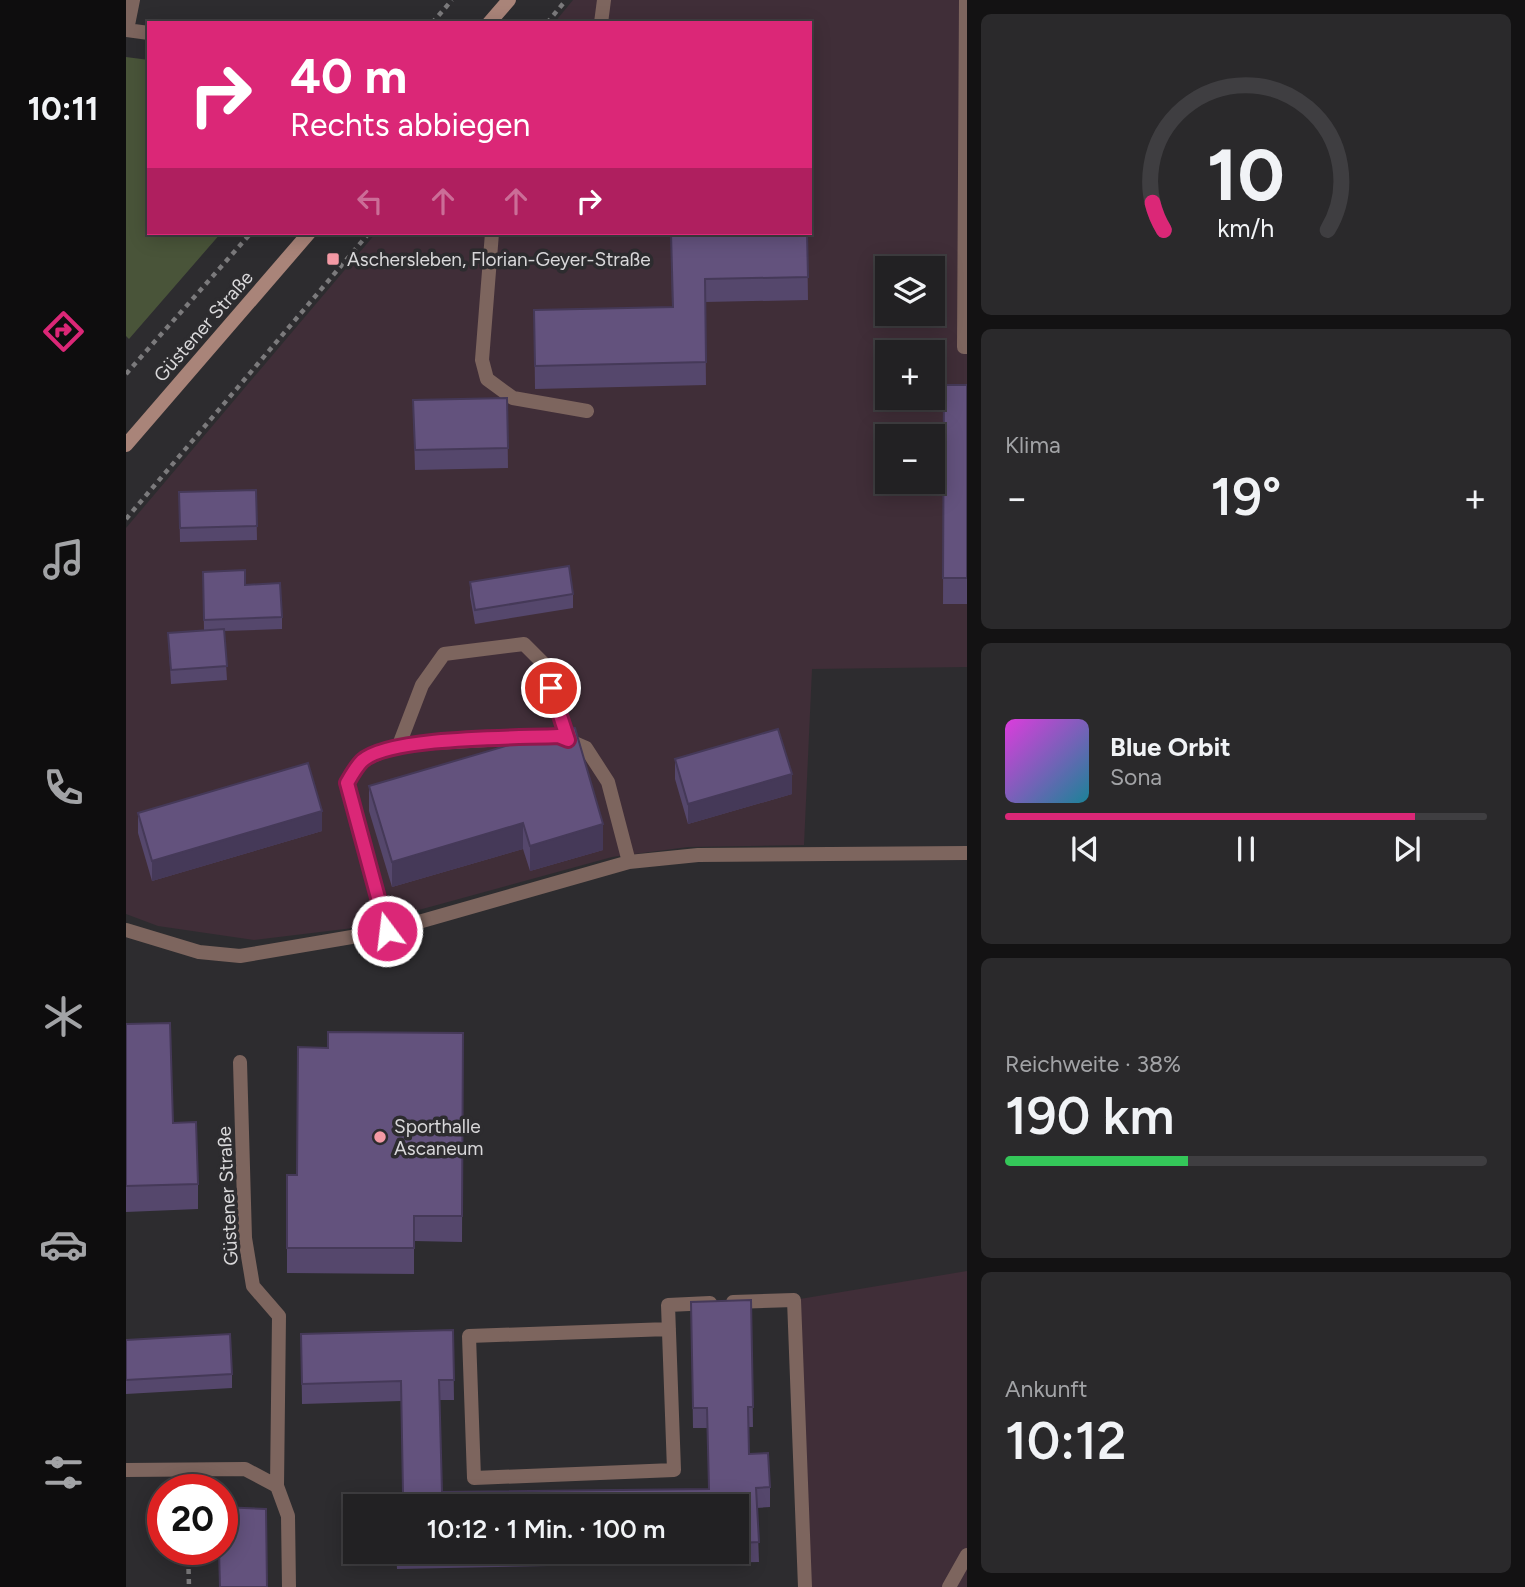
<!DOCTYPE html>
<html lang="de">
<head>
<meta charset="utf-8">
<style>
	:root { --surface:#222123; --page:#2a292b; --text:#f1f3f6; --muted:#a2a3a6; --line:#3f3e41; --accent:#db2777 }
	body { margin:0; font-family:Figtree,sans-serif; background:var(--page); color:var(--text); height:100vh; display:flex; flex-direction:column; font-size:26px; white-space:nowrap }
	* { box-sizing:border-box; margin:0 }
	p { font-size:23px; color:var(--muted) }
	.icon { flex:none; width:38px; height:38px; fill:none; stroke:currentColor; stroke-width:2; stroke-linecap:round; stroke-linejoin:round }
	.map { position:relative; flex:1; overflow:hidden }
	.side { display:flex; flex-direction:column; gap:14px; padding:14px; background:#131213; width:558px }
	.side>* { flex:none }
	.guide { position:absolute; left:21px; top:21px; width:665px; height:214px; border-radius:0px; box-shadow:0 4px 18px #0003,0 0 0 2px var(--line); background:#db2777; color:#fff; overflow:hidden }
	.tools { position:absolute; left:749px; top:256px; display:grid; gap:14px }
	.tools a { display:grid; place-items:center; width:70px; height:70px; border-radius:0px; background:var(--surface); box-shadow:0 4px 18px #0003,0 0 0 2px var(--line); font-size:35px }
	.speed { position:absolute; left:21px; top:1474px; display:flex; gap:14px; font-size:35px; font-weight:700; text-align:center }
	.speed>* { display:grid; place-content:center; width:91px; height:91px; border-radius:50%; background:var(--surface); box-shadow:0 4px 18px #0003,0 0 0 2px var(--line); line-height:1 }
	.speed .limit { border:10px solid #d22; background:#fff; color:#111 }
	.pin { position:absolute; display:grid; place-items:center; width:60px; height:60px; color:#fff; margin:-30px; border:4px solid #fff; border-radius:50%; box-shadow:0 2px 7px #0007 }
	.me { position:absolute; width:77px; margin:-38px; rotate:345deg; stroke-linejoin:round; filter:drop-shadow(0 0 5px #0008) }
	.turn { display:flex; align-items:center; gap:24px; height:147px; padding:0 28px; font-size:32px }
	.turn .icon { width:91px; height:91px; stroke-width:2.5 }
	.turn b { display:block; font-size:49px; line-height:60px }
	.lanes { display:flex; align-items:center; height:66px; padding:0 28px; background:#0003; justify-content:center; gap:35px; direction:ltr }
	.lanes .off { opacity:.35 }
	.big { font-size:52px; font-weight:600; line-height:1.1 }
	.side .widget { flex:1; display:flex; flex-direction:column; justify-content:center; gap:10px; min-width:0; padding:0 24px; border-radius:10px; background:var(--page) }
	.side .dial { align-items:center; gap:0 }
	.dial svg { height:182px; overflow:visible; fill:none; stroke:var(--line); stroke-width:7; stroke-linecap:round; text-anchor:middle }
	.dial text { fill:var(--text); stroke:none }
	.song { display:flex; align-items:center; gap:21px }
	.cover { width:84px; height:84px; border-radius:10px; background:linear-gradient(135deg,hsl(300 70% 55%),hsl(190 70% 35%)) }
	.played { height:7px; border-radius:4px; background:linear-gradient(90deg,var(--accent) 85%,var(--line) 85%) }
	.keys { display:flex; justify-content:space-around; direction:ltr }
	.heat { display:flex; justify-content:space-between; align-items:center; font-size:38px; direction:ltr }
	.charge { height:10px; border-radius:5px; background:linear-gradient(90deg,#34c759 38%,var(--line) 0) }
	.trip { position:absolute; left:217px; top:1494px; width:406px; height:70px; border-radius:0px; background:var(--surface); box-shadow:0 4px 18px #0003,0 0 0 2px var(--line); font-weight:600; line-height:70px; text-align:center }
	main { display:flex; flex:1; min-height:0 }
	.tabs { display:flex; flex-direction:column; width:126px; justify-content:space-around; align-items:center; background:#0e0d0e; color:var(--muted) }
	.tabs .icon { width:49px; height:49px }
	.tabs .selected { color:var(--accent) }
	.tabs b { font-size:32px; color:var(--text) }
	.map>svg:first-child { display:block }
	.industrial { fill:#402e38; fill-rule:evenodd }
	.green { fill:#495439 }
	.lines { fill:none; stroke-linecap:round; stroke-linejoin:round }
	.path { stroke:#7b7a7c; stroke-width:4.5; stroke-dasharray:5 5; stroke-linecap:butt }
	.lane { stroke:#7d655e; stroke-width:14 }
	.street { stroke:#7d655e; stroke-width:14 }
	.secondary { stroke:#a98479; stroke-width:14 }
	.wall { fill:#55476c }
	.shaded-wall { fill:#453958 }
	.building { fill:#63527d; stroke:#453958; stroke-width:2 }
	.route-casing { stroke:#8e194d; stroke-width:18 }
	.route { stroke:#db2777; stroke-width:12 }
	.poi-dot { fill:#f49aa5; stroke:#2d2c2f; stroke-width:2.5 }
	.labels { text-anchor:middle; stroke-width:7; stroke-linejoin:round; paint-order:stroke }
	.poi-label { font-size:19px; fill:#d9d8da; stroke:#2d2c2f; text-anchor:start }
	.street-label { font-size:19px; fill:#d9d8da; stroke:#2d2c2f }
</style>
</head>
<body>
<main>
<nav class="tabs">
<b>10:11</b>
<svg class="icon selected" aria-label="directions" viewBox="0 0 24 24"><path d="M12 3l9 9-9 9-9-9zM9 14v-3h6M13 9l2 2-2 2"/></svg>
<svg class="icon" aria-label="music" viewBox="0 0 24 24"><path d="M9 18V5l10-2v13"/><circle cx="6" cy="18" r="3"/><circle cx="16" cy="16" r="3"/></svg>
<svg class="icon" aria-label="phone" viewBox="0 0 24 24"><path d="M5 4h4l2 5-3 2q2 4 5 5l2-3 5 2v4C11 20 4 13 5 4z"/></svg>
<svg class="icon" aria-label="climate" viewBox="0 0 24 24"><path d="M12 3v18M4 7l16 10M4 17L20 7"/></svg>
<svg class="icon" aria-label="car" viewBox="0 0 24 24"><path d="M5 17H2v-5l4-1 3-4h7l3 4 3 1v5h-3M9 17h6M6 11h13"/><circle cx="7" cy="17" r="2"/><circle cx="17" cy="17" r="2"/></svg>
<svg class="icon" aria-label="filters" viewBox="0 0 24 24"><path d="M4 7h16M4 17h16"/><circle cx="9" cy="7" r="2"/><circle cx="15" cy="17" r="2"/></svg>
</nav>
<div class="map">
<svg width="841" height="1587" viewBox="0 0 841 1587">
	<rect width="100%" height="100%" fill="#2d2c2f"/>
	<path class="industrial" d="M 447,0 L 841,0 L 841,667 L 686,669 L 678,845 L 562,847 L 486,857 L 227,928 L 128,940 L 32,926 L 0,914 L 0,528 L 250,233 L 684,233 L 684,23 L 428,23 ZM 761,268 L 807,268 L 807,313 L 761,313 ZM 761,352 L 807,352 L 807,397 L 761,397 ZM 761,436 L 807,436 L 807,481 L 761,481 Z
		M 841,1271 L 841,1587 L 679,1587 L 668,1300 Z"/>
	<path class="green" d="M 0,57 L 23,60 L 23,233 L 95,233 L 3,339 L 0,336 Z"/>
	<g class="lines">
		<path class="path" d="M 306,23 L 326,0
			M 421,23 L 440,0
			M 0,374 L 125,233
			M 0,519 L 243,233
			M 62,1549 L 63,1587"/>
		<path class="lane" d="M 840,0 L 838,347 L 841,347
			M 475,23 L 478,0
			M 366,233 L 356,360 L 361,379 L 387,398 L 461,411
			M 273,745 L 296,685 L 318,654 L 398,644 L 417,663 L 442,740
			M 0,930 L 73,952 L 114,956 L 261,931 L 503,862 L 572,855 L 841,853
			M 261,931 L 221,783 L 237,760 L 273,745 L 432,736 L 460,748 L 482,782 L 503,862
			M 607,1302 L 668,1300 L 679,1587
			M 543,1329 L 343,1336 L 348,1478 L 548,1470 L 542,1305 L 584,1303
			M 823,1587 L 841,1555"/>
		<path class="street" d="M 0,30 L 23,33
			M 1,30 L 7,0
			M 114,1062 L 119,1238 L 127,1286 L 153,1316 L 151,1486
			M 0,1470 L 119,1469 L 151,1486 L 162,1516 L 163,1587"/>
		<path class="secondary" d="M 363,23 L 383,0
			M 0,445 L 183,233"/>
	</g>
	<path class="wall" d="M 545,233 L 681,233 L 682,300 L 579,302 L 580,385 L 409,389 L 408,310 L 546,307 Z
		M 818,385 L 841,385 L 841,604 L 817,604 Z
		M 381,398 L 382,468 L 289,470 L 287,400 Z
		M 130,490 L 131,540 L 54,542 L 53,492 Z
		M 77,572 L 119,585 L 156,617 L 156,629 L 98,631 L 101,680 L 45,684 L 42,633 L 78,631 Z
		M 344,582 L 447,594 L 447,608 L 349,624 L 344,596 Z
		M 445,727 L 477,850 L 404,871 L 397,849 L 266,887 L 243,811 L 243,786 Z
		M 549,759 L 666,794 L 562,824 L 549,779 Z
		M 12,813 L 196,831 L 26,881 L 12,833 Z
		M 0,1024 L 47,1123 L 72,1184 L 72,1209 L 0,1212 Z
		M 337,1033 L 336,1242 L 288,1241 L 288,1274 L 161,1273 L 161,1175 L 171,1175 L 202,1048 Z
		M 625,1300 L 627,1427 L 622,1427 L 623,1454 L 644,1487 L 644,1507 L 631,1508 L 633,1562 L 271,1569 L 270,1552 L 611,1552 L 611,1507 L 277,1493 L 275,1401 L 176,1404 L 175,1334 L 327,1330 L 328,1400 L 313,1400 L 316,1492 L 583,1489 L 581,1428 L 567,1428 L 565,1302 Z
		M 0,1340 L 106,1374 L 106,1388 L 0,1394 Z"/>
	<path class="shaded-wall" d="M 666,774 L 666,794 L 562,824 L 562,804 Z
		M 196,811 L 196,831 L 26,881 L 26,861 Z
		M 397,823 L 397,849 L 266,887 L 266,862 Z
		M 477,824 L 477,850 L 404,871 L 404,846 Z"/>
	<path class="building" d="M 545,233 L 681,233 L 682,277 L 579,279 L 580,362 L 409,366 L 408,310 L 547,307 Z
		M 818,385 L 841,385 L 841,578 L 817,578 Z
		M 381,398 L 382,448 L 289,450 L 287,400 Z
		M 130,490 L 131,526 L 54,528 L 53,492 Z
		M 443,566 L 447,594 L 349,610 L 344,582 Z
		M 119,570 L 119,585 L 154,583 L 156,617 L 78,620 L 77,572 Z
		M 98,629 L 101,666 L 45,670 L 42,633 Z
		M 445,727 L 449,728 L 477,824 L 404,846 L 397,823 L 266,862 L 243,786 Z
		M 652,729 L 666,774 L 562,804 L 549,759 Z
		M 182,763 L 196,811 L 26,861 L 12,813 Z
		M 44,1023 L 47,1123 L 70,1122 L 72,1184 L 0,1186 L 0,1024 Z
		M 202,1032 L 337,1033 L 336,1216 L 288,1216 L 288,1248 L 161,1248 L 161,1175 L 171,1175 L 172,1047 L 202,1048 Z
		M 625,1300 L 627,1407 L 622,1407 L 623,1454 L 642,1453 L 644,1487 L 630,1488 L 633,1542 L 611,1543 L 611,1507 L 270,1507 L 270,1493 L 277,1493 L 275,1381 L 176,1384 L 175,1334 L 327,1330 L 328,1380 L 313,1380 L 316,1492 L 583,1489 L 581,1408 L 567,1408 L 565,1302 Z
		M 104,1334 L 106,1374 L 0,1380 L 0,1340 Z
		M 96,1507 L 140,1509 L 141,1587 L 94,1587 L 93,1549 L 96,1549 Z"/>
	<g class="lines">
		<g class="route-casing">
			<path id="route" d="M 261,931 L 221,783 C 225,776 230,767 236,761 C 263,736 392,738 432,736 L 442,740 L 425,688"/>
		</g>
		<use href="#route" class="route"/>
	</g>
	<g class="poi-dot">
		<rect x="200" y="252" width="14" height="14" rx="3.5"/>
		<circle cx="254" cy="1137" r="7"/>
	</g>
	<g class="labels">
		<g class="poi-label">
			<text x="221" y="266">Aschersleben, Florian-Geyer-Straße</text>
			<text x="268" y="1133">Sporthalle<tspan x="268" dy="22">Ascaneum</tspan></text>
		</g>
		<g class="street-label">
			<text transform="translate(77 326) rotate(-49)" y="7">Güstener Straße</text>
			<text transform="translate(101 1196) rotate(-93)" y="7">Güstener Straße</text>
		</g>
	</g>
</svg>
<div class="tools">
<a><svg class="icon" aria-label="layers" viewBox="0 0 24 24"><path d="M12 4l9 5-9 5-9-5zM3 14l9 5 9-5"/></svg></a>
<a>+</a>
<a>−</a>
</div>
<div class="speed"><div class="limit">20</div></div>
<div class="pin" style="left:425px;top:688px;background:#d93025"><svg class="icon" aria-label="arrive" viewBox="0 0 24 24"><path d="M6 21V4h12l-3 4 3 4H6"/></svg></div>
<svg class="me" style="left:261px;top:931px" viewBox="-20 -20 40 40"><circle r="17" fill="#db2777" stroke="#fff" stroke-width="3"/><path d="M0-11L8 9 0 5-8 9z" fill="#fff"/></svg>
<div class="trip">10:12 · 1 Min. · 100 m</div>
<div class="guide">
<div class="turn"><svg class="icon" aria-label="right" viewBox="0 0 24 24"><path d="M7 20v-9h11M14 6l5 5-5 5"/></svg><div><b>40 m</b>Rechts abbiegen</div></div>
<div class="lanes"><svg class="icon off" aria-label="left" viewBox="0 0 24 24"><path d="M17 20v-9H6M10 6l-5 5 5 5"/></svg><svg class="icon off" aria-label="ahead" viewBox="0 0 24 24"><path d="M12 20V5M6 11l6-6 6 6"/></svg><svg class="icon off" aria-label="ahead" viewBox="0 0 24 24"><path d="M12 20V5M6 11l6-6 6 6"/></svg><svg class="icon" aria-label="right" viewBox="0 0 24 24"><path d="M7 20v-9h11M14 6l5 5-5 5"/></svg></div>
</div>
</div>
<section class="side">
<div class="widget dial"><svg viewBox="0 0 100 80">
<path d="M14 69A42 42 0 1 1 86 69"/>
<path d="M14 69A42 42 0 0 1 9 57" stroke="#db2777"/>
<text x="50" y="56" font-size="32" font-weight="700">10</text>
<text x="50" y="72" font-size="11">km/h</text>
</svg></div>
<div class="widget"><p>Klima</p>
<div class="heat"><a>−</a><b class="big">19°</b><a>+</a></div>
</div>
<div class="widget">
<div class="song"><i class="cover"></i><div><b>Blue Orbit</b><p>Sona</p></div></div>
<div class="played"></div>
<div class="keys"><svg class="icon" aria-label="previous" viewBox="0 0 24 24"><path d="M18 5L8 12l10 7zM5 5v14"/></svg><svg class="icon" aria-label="pause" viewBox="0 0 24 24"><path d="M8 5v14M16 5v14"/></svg><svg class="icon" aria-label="next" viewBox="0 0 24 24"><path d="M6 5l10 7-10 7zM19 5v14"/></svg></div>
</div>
<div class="widget"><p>Reichweite · 38%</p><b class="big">190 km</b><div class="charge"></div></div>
<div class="widget"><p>Ankunft</p><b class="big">10:12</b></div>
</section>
</main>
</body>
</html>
